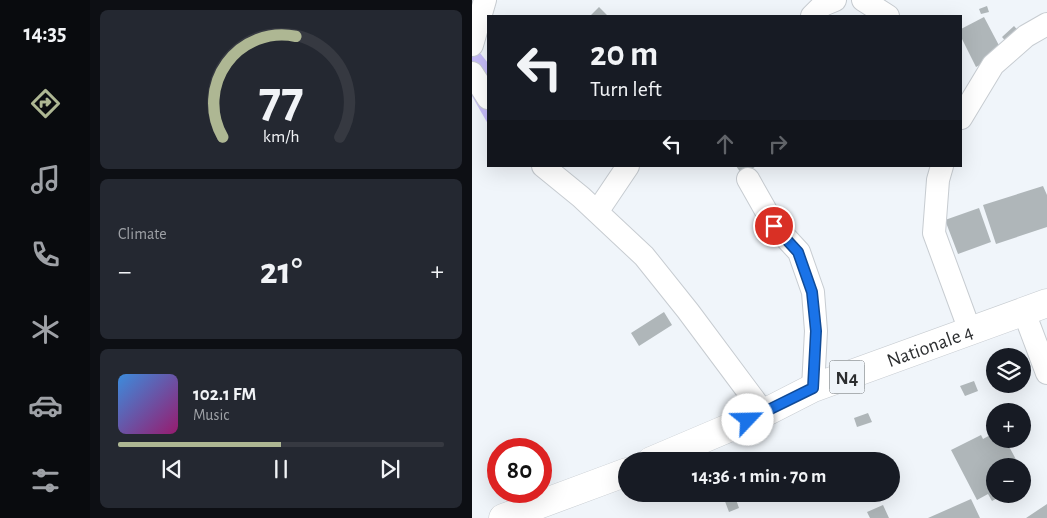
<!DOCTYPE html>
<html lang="en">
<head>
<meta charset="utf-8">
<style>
	:root { --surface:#171b24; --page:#242831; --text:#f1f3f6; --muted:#9ea1a6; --line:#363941; --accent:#aeb793 }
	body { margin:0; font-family:"Alegreya Sans",sans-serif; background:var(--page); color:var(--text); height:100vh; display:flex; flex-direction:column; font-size:19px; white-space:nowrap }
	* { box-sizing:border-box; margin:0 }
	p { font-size:16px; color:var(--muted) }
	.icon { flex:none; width:28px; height:28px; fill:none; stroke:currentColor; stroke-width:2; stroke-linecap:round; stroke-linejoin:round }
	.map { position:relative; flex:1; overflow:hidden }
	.panel { display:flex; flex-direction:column; gap:10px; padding:10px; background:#0d0f14; width:382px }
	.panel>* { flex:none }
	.guide { position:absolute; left:15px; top:15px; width:475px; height:152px; border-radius:0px; box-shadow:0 5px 20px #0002; background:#171b24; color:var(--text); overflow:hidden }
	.tools { position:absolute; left:514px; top:348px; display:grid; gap:10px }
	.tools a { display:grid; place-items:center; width:45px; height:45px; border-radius:50%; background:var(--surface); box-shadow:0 5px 20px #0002; font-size:25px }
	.speed { position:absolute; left:15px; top:438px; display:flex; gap:10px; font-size:25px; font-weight:700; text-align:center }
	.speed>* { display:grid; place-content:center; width:65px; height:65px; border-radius:50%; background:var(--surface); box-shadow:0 5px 20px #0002; line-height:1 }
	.speed .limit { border:8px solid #d22; background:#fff; color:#111 }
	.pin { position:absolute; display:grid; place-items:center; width:42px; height:42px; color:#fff; margin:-21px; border:2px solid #fff; border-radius:50%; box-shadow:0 1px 5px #0007 }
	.me { position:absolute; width:55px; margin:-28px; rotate:66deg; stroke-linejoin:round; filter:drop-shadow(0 0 4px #0008) }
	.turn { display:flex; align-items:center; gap:18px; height:105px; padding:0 20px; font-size:22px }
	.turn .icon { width:65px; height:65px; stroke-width:2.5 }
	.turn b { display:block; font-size:35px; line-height:42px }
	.lanes { display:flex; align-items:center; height:48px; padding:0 20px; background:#0003; justify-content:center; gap:25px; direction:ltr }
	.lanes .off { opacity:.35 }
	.big { font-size:38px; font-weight:700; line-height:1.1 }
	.panel .widget { flex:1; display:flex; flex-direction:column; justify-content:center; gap:8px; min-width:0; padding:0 18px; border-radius:8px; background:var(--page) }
	.panel .dial { align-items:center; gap:0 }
	.dial svg { height:130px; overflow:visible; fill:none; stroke:var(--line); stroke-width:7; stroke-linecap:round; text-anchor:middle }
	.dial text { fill:var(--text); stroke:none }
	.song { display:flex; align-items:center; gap:15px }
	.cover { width:60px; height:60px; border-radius:8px; background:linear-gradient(135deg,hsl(210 70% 55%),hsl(320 70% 35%)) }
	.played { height:5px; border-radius:2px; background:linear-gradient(90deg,var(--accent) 50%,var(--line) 50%) }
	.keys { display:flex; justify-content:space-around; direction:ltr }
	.heat { display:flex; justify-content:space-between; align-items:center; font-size:28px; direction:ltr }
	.trip { position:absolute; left:146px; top:452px; width:282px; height:50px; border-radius:25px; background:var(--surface); box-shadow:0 5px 20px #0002; font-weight:700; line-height:50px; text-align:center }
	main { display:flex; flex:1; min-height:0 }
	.tabs { display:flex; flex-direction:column; width:90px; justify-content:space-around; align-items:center; background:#090b0e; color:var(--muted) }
	.tabs .icon { width:35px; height:35px }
	.tabs .active { color:var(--accent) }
	.tabs b { font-size:22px; color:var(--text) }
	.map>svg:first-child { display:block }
	.green { fill:#c6bcf8 }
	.building { fill:#afb6b9 }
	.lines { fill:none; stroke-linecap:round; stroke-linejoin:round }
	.minor-casing { stroke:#c7ccd1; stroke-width:24 }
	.trunk-casing { stroke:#c7ccd1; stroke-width:29 }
	.minor { stroke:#fff; stroke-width:22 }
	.trunk { stroke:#fff; stroke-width:28 }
	.route-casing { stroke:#114b97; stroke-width:12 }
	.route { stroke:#1a73e8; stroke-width:9 }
	.labels { text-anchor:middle; stroke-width:5; stroke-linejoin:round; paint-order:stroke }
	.shield { fill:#f0f5fa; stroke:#676a6d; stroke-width:1 }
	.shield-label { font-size:19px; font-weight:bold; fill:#2c2e30 }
	.street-label { font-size:20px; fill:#2c2e30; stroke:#f0f5fa }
</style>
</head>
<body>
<main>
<nav class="tabs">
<b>14:35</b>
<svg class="icon active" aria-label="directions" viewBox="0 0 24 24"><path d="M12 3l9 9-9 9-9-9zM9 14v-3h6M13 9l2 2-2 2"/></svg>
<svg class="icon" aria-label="music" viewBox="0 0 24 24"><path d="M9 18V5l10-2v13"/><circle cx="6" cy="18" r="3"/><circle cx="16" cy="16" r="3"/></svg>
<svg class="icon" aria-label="phone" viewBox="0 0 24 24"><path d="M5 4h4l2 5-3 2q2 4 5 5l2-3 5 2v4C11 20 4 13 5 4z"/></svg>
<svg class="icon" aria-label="climate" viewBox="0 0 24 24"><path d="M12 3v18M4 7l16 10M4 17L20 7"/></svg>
<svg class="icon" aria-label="car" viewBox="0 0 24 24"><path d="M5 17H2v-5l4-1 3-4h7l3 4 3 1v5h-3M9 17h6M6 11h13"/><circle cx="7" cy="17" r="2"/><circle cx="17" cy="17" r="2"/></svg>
<svg class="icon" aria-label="filters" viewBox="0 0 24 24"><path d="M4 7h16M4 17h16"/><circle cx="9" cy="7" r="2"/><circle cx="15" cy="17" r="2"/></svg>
</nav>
<section class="panel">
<div class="widget dial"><svg viewBox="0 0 100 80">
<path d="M14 69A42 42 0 1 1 86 69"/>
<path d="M14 69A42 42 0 0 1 59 7" stroke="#aeb793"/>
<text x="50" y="56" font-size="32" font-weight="700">77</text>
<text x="50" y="72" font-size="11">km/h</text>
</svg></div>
<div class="widget"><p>Climate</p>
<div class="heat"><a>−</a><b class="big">21°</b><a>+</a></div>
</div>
<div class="widget">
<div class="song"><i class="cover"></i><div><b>102.1 FM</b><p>Music</p></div></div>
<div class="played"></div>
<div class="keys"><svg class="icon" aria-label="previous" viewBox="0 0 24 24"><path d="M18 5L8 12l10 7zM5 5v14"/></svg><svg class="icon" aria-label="pause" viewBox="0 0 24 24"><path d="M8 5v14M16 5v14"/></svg><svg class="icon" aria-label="next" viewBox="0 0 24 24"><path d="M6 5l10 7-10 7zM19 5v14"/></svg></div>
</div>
</section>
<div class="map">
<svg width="575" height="518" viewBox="0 0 575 518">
	<rect width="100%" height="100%" fill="#f0f5fa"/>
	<path class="green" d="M 0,43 L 16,63 L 16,124 L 0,96 Z"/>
	<path class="building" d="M 515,6 L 517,12 L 509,14 L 507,9 Z
		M 127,7 L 136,16 L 118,16 Z
		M 512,17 L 531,53 L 504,67 L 489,37 L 489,29 Z
		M 542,26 L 550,35 L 538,46 L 530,37 Z
		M 264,166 L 284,166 L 271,176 Z
		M 571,186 L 575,195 L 575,227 L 524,244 L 511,205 Z
		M 507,208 L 519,242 L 486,254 L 473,220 Z
		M 192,312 L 200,325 L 167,346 L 159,333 Z
		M 502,381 L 506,391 L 493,396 L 488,386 Z
		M 396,413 L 400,422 L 385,427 L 382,418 Z
		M 522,433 L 522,439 L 533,439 L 547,465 L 522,466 L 522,494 L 533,494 L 520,501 L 516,494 L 505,500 L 479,450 L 509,435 L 511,439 Z
		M 255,494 L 262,494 L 267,508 L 257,512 L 251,496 Z
		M 499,499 L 508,518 L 456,518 Z
		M 575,504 L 575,518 L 554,518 Z
		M 411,505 L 417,518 L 398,518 L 395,512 Z"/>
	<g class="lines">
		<g class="minor-casing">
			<path id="minor" d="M 391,0 L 416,16
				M 340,16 L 351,5 L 363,0
				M 0,45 L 13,0
				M 0,73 L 16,98
				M 489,118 L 521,65 L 554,36 L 575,24
				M 71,166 L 109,197 L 172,256 L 216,311 L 292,413
				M 470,166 L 466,180 L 462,233 L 498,331
				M 276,179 L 302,225 L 327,252 L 341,292 L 344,331 L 341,388
				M 125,212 L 156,166
				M 552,312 L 575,373"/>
		</g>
		<g class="trunk-casing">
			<g id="trunk">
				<path id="s1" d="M 179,461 L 292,413 L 341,388 L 575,303"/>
				<path d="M 31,518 L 155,472"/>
			</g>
		</g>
		<use href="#minor" class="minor"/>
		<use href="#trunk" class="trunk"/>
	</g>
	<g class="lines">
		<g class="route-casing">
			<path id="route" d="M 276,420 L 341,388 L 344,331 L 340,292 L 326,252 L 302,226"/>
		</g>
		<use href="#route" class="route"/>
	</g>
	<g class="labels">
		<rect class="shield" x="357.5" y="360.5" width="35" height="33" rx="4"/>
		<g class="shield-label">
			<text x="375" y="384">N4</text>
		</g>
		<g class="street-label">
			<text dy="7" stroke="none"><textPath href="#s1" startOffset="302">Nationale 4</textPath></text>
		</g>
	</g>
</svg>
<div class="tools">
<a><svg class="icon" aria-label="layers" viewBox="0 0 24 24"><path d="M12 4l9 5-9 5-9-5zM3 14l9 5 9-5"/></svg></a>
<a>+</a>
<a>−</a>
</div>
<div class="speed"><div class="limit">80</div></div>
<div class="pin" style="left:302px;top:226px;background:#d93025"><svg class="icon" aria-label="arrive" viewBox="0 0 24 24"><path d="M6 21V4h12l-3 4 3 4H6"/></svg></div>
<svg class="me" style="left:276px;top:420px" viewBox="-20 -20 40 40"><circle r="19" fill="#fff"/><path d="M0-13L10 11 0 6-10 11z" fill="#1a73e8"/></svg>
<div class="trip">14:36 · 1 min · 70 m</div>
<div class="guide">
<div class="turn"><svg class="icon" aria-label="left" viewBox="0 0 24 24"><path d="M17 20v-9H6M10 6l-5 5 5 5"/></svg><div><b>20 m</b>Turn left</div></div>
<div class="lanes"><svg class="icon" aria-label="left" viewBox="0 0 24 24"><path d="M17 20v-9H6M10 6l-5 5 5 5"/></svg><svg class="icon off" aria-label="ahead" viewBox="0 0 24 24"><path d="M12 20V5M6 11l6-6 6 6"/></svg><svg class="icon off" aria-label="right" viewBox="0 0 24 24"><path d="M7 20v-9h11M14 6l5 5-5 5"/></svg></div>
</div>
</div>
</main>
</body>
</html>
